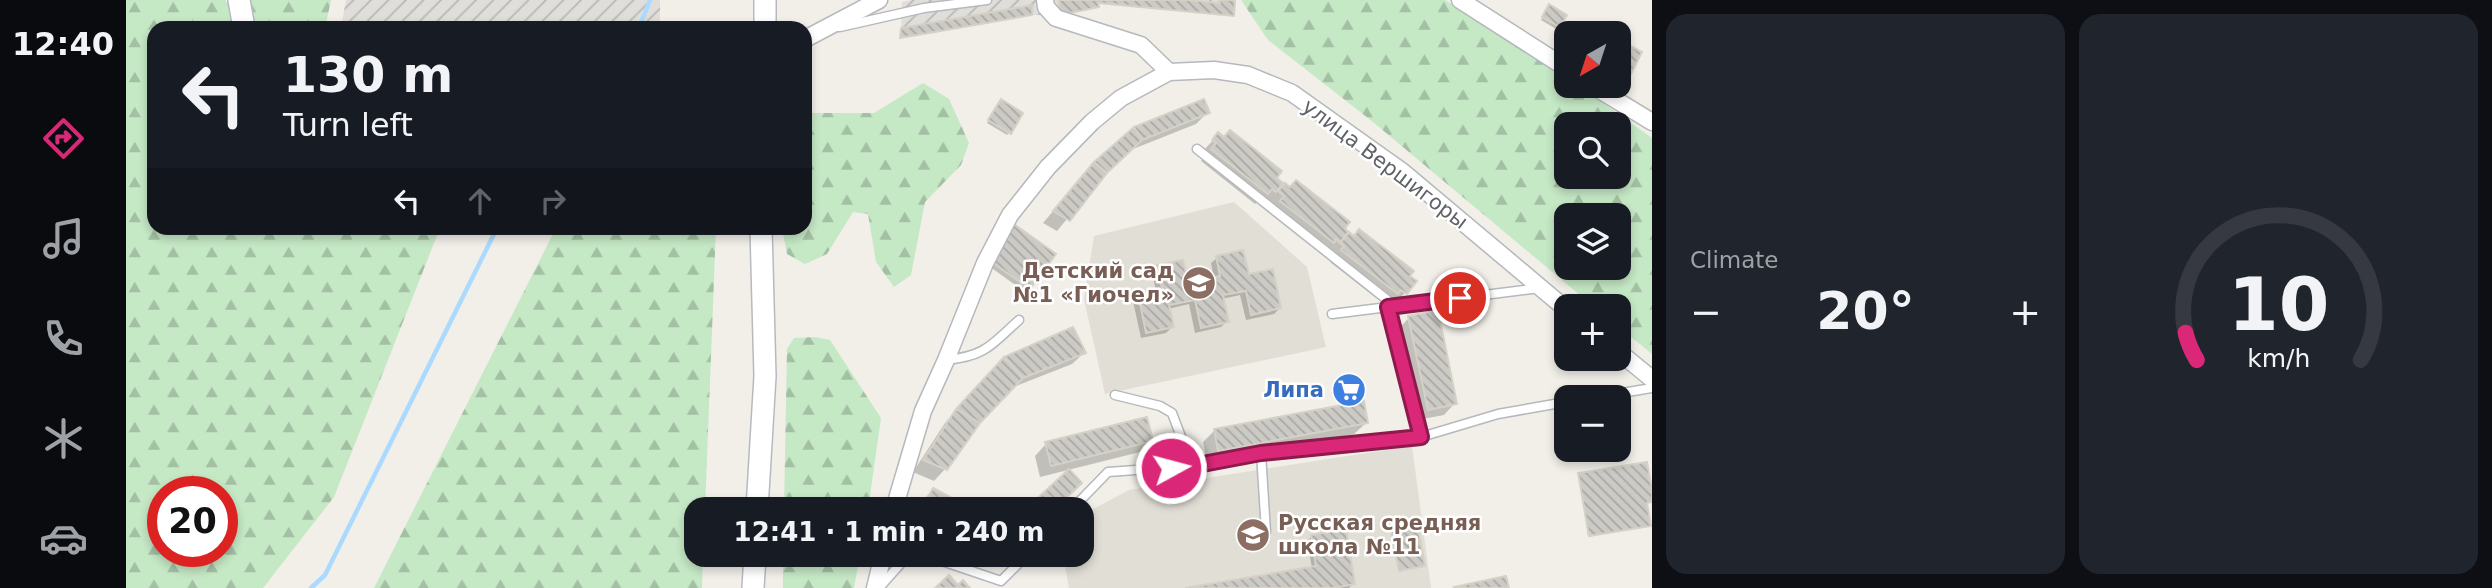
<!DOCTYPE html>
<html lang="en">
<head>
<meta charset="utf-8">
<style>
	:root { --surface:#171b24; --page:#20242c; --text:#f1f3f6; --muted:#9ea1a6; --line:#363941; --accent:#db2777 }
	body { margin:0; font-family:"DejaVu Sans",sans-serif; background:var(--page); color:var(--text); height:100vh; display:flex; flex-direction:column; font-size:26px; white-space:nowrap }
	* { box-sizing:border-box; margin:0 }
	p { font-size:23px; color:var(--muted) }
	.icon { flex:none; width:38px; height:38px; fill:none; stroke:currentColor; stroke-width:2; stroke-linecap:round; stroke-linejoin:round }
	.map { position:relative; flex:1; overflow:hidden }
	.drawer { display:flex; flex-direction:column; gap:14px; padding:14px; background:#0d0f14; width:840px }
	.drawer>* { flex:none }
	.banner { position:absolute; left:21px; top:21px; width:665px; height:214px; border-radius:21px; box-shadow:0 4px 10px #0003; background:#171b24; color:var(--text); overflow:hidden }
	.needle { width:46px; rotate:219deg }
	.buttons { position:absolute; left:1428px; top:21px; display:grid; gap:14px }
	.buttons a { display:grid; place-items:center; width:77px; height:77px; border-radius:14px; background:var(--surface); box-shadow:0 4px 10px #0003; font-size:35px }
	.speed { position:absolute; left:21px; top:476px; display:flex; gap:14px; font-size:35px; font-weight:700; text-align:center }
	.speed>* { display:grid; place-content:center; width:91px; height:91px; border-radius:50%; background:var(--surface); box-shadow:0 4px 10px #0003; line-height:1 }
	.speed .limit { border:10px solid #d22; background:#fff; color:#111 }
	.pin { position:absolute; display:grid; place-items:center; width:60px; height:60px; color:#fff; margin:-30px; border:4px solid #fff; border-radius:50%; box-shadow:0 2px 7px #0007 }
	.me { position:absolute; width:77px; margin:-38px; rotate:83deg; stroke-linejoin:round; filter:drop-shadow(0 0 5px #0008) }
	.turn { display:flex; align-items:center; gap:24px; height:147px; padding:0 21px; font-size:32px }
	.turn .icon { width:91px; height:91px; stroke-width:2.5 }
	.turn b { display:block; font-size:49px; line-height:60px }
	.lanes { display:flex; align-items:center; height:66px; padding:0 21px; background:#0003; justify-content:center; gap:35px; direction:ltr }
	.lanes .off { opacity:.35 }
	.big { font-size:52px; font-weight:600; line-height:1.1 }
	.drawer .widget { flex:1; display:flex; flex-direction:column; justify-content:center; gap:10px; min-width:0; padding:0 24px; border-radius:21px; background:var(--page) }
	.drawer .dial { align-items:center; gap:0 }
	.dial svg { height:182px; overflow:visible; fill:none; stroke:var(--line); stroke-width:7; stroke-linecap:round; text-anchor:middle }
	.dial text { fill:var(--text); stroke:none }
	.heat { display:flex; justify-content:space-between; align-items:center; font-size:38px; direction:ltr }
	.drawer .tiles { flex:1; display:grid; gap:14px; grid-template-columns:repeat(2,1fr) }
	.trip { position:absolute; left:558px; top:497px; width:410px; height:70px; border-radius:21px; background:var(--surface); box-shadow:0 4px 10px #0003; font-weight:600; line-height:70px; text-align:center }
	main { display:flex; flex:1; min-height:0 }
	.tab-bar { display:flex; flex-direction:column; width:126px; justify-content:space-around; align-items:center; background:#090b0e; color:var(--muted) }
	.tab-bar .icon { width:49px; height:49px }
	.tab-bar .active { color:var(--accent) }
	.tab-bar b { font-size:32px; color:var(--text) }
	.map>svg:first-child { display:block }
	.industrial { fill:url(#industrial-furrows) }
	.education { fill:#e1ded6 }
	.forest { fill:url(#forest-firs); fill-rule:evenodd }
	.shadow { fill:#0003 }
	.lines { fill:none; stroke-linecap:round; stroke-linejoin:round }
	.stream { stroke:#aadaff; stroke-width:4.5 }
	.building { fill:url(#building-back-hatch); stroke:#d6d1c6; stroke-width:2 }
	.lane-casing { stroke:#b5b8bc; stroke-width:11 }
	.street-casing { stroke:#b5b8bc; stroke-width:19 }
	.secondary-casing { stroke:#b6babf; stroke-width:24 }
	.lane { stroke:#fff; stroke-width:8 }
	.street { stroke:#fff; stroke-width:16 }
	.secondary { stroke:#fff; stroke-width:21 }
	.route-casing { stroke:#8e194d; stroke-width:18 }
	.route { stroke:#db2777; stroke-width:12 }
	.labels { text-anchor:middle; stroke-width:5; stroke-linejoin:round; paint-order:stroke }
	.street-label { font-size:21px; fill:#5f6368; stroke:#fff }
	.education-label { font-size:21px; font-weight:bold; fill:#785e54; stroke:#fff; text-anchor:end }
	.shop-label { font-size:21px; font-weight:bold; fill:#366cbe; stroke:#fff; text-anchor:end }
</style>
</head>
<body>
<main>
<nav class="tab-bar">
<b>12:40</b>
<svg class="icon active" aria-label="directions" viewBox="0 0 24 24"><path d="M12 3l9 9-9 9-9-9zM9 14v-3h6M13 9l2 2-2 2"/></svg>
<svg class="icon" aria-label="music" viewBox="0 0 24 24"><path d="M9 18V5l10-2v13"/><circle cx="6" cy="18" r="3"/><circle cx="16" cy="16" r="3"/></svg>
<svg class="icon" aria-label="phone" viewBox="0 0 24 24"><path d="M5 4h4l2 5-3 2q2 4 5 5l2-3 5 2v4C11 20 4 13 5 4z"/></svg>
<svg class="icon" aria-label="climate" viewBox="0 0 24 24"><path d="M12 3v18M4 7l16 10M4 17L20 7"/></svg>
<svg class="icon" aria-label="car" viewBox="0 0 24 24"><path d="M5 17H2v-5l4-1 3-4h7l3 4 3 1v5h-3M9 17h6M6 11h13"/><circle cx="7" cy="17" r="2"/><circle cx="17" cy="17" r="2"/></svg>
</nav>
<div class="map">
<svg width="1526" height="588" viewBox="0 0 1526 588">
	<defs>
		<pattern id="industrial-furrows" width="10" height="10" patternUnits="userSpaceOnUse" patternTransform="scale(1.75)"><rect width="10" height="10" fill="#e0deda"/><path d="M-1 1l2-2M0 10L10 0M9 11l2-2" fill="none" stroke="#b9b8b5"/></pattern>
		<pattern id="forest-firs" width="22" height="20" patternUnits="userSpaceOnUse" patternTransform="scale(1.75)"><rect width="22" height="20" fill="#c5e8c5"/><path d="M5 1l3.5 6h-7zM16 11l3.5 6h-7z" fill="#a3c0a4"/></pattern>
		<pattern id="building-back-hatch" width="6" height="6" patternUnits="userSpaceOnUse" patternTransform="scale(1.75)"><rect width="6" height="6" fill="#cccac5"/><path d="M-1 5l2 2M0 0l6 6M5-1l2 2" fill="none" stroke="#a9a8a4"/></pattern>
	</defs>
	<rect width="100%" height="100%" fill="#f1efe8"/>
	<path class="industrial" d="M 220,0 L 534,0 L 534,28 L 215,28 Z
		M 786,0 L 1109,0 L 1108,16 L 972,3 L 973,7 L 934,15 L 906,15 L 775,38 L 776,2 Z"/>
	<path class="education" d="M 1108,202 L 1181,267 L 1200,347 L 979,394 L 958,299 L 968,236 Z
		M 1286,446 L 1305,588 L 943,588 L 937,555 L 956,555 L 956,515 L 1003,490 Z"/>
	<path class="forest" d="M 0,0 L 99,0 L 111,17 L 111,28 L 28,28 L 28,228 L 314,228 L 208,497 L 137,588 L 0,588 ZM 37,492 L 96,492 L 96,551 L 37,551 Z
		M 120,0 L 205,0 L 199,28 L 125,28 Z
		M 1115,0 L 1319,0 L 1440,76 L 1440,86 L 1453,86 L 1526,138 L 1526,354 L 1493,327 L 1493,306 L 1467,306 L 1247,122 L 1142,40 ZM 1440,124 L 1493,124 L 1493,177 L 1440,177 ZM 1440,215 L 1493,215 L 1493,268 L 1440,268 Z
		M 797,83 L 823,99 L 843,143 L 835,165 L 799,202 L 785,275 L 768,287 L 750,262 L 742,214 L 727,212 L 701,254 L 679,264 L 661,254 L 656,228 L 679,228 L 679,183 L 682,177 C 678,160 673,128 684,113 L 748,113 Z
		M 430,228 L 590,228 L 579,509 L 570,509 L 570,555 L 577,555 L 576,588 L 248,588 Z
		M 689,337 L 704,340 L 755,418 L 742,509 L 658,509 L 661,349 L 668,338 Z
		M 657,555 L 734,555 L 728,588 L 657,588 Z"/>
	<path class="shadow" d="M 1421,9 L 1433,26 L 1430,29 L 1415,20 Z
		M 1493,42 L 1514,53 L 1501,75 L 1493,71 Z
		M 873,104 L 895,114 L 881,135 L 861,123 Z
		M 1082,112 L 1070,124 L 1002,151 L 978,174 L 931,231 L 917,223 L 957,176 L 1009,129 Z
		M 1092,135 L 1288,281 L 1279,293 L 1268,304 L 1259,305 L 1204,262 L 1207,258 L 1198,250 L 1195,253 L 1144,213 L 1147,208 L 1134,200 L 1129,204 L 1075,161 L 1080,156 L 1076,152 Z
		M 884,230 L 903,288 L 899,292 L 860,264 Z
		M 1091,258 L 1121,276 L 1154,308 L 1148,314 L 1120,320 L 1114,295 L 1096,299 L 1101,321 L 1095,327 L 1069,333 L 1063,304 L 1042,309 L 1046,327 L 1040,333 L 1015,338 L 1007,301 L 1013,295 L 1030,291 L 1026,273 L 1032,267 L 1061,284 L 1088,279 L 1085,263 Z
		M 1283,318 L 1329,403 L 1318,415 L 1291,420 L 1272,329 Z
		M 958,353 L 946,364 L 885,388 L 853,422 L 819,469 L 808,481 L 787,472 L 819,423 L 867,371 Z
		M 1240,423 L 1228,434 L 1081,462 L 1077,442 L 1089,430 Z
		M 1025,440 L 1014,452 L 914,477 L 909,456 L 920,444 Z
		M 1453,475 L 1526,501 L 1519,503 L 1523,526 L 1462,536 Z
		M 807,490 L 843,509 L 793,509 L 799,498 Z
		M 1185,537 L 1227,584 L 1223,588 L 1070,588 L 1186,568 L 1181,541 Z
		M 866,555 L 879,555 L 872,561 Z"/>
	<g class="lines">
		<path class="stream" d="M 513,28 L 524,0
			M 185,588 L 199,575 L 371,228"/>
	</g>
	<path class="building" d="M 933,0 L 1061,0 L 1094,3 L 1093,0 L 1109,0 L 1108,16 L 972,3 L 973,7 L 934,15 Z
		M 1423,4 L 1441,15 L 1434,27 L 1416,17 Z
		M 907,5 L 906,15 L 774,38 L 775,28 Z
		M 1493,40 L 1516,52 L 1505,74 L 1493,67 Z
		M 875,99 L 897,113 L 885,134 L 862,120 Z
		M 1078,99 L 1084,113 L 1016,140 L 1008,127 Z
		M 1008,127 L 1016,140 L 981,173 L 968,162 Z
		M 1104,130 L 1156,171 L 1151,178 L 1157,183 L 1150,192 L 1146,189 L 1142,194 L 1085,149 L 1090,143 L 1086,140 L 1092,132 L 1098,137 Z
		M 968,162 L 981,173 L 944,221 L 927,211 Z
		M 1170,180 L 1224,222 L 1219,228 L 1222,232 L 1214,243 L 1210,239 L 1208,243 L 1154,201 L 1158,196 L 1152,191 L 1159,183 L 1164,187 Z
		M 888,224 L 930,254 L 904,289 L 863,260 Z
		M 1233,229 L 1288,271 L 1284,276 L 1291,281 L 1281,294 L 1275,290 L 1272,294 L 1215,250 L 1218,246 L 1214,243 L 1223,232 L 1228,236 Z
		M 1117,250 L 1123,274 L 1147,269 L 1155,308 L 1125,315 L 1120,291 L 1097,295 L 1103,322 L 1075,328 L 1069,300 L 1043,305 L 1048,327 L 1020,333 L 1012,293 L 1036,288 L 1031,265 L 1057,260 L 1062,282 L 1094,276 L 1090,256 Z
		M 1312,310 L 1331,404 L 1302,410 L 1282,316 Z
		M 947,327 L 960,353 L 897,378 L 878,357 Z
		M 878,357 L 897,378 L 854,423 L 830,409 Z
		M 1238,401 L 1242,423 L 1092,451 L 1088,429 Z
		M 830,409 L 854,423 L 821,470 L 797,460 Z
		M 1021,417 L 1027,441 L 925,466 L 919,442 Z
		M 1521,462 L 1526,490 L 1526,502 L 1521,503 L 1525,526 L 1463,536 L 1452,473 Z
		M 943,469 L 956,483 L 929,509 L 900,509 Z
		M 807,488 L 846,509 L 795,509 Z
		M 1291,522 L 1299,566 L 1273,571 L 1264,527 Z
		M 1220,529 L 1229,584 L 1208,588 L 1059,588 L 1190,566 L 1185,535 Z
		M 823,575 L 832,585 L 837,580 L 844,588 L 809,588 Z
		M 1380,576 L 1383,588 L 1329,588 L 1328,587 Z"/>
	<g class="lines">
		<g class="lane-casing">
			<path id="lane" d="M 714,27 L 798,8 L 861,0
				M 1071,149 L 1269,306
				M 1262,307 L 1295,437
				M 1206,314 L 1414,288
				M 820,360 C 860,356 865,345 893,320
				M 989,395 L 1034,406 L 1046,413 L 1066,466
				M 1472,397 L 1526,388
				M 1135,453 L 1140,532
				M 946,509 L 982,472 L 1066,466 L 1135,453 L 1295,437 L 1372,414 L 1440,402
				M 753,588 L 776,562 L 801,556 L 875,581 L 901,555"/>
		</g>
		<g class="street-casing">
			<path id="street" d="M 919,0 L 920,7 L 930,18 L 1015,45 L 1043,72
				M 1334,0 L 1440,68
				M 679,39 L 753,0
				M 1467,86 L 1526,122
				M 1493,352 L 1526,379
				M 768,509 L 797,411 L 820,360 L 859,263 L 884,215 L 922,167 L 966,122 L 995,98 L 1043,72 L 1088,70 L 1122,75 L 1166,93 L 1277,172 L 1440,309
				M 749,588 L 757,555"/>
		</g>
		<g class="secondary-casing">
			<path id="secondary" d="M 113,0 L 118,28
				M 639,28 L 639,0
				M 631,509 L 639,376 L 635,228
				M 627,588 L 629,555"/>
		</g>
		<use href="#lane" class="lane"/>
		<use href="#street" class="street"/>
		<use href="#secondary" class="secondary"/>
	</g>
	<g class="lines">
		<g class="route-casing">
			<path id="route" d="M 1045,468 L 1066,466 L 1135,453 L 1295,437 L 1262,307 L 1334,298"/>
		</g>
		<use href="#route" class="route"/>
	</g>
	<defs>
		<g id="school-disc" transform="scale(1.75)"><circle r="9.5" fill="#8d6e63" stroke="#fff"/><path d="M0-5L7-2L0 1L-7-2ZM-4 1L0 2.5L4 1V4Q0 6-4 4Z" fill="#fff"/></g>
		<g id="supermarket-disc" transform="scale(1.75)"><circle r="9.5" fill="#3f7fe0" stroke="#fff"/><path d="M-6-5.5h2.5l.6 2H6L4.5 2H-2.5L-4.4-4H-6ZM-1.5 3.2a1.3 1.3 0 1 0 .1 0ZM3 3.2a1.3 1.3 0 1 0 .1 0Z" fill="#fff"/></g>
	</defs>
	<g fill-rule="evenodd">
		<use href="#school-disc" x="1073" y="283"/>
		<use href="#supermarket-disc" x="1223" y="390"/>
		<use href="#school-disc" x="1127" y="535"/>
	</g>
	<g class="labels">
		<g class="street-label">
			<text transform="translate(1259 164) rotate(37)" y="7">улица Вершигоры</text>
		</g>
		<g class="education-label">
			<text x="1048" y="278">Детский сад<tspan x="1048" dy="24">№1 «Гиочел»</tspan></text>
			<text x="1152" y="530" text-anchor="start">Русская средняя<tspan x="1152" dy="24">школа №11</tspan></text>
		</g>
		<g class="shop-label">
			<text x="1198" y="397">Липа</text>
		</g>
	</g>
</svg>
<div class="buttons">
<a><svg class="needle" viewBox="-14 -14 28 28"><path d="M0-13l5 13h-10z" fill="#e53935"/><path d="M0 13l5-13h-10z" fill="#9ea1a6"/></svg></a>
<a><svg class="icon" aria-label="search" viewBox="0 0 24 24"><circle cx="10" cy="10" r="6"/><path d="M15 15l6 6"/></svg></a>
<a><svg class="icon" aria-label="layers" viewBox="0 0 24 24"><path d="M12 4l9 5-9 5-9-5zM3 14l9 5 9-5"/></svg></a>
<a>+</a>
<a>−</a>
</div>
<div class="speed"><div class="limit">20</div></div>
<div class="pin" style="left:1334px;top:298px;background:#d93025"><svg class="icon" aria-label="arrive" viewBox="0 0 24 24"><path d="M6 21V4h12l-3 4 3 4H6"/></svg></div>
<svg class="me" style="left:1045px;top:468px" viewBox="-20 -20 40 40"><circle r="17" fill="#db2777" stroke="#fff" stroke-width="3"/><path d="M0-11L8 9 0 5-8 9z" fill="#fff"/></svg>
<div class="trip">12:41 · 1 min · 240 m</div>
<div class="banner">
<div class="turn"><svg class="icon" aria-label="left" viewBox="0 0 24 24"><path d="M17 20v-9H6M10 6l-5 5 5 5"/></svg><div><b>130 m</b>Turn left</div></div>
<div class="lanes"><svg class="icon" aria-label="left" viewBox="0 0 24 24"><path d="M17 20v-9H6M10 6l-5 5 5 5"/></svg><svg class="icon off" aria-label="ahead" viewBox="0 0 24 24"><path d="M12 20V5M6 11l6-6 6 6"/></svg><svg class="icon off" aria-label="right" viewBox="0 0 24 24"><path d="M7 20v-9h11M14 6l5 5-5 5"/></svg></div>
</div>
</div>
<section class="drawer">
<div class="tiles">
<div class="widget"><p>Climate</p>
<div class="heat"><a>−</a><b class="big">20°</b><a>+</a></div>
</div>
<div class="widget dial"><svg viewBox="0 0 100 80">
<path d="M14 69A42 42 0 1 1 86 69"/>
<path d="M14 69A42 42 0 0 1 9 57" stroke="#db2777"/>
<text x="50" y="56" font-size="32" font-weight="700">10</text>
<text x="50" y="72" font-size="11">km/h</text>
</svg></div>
</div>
</section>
</main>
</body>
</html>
